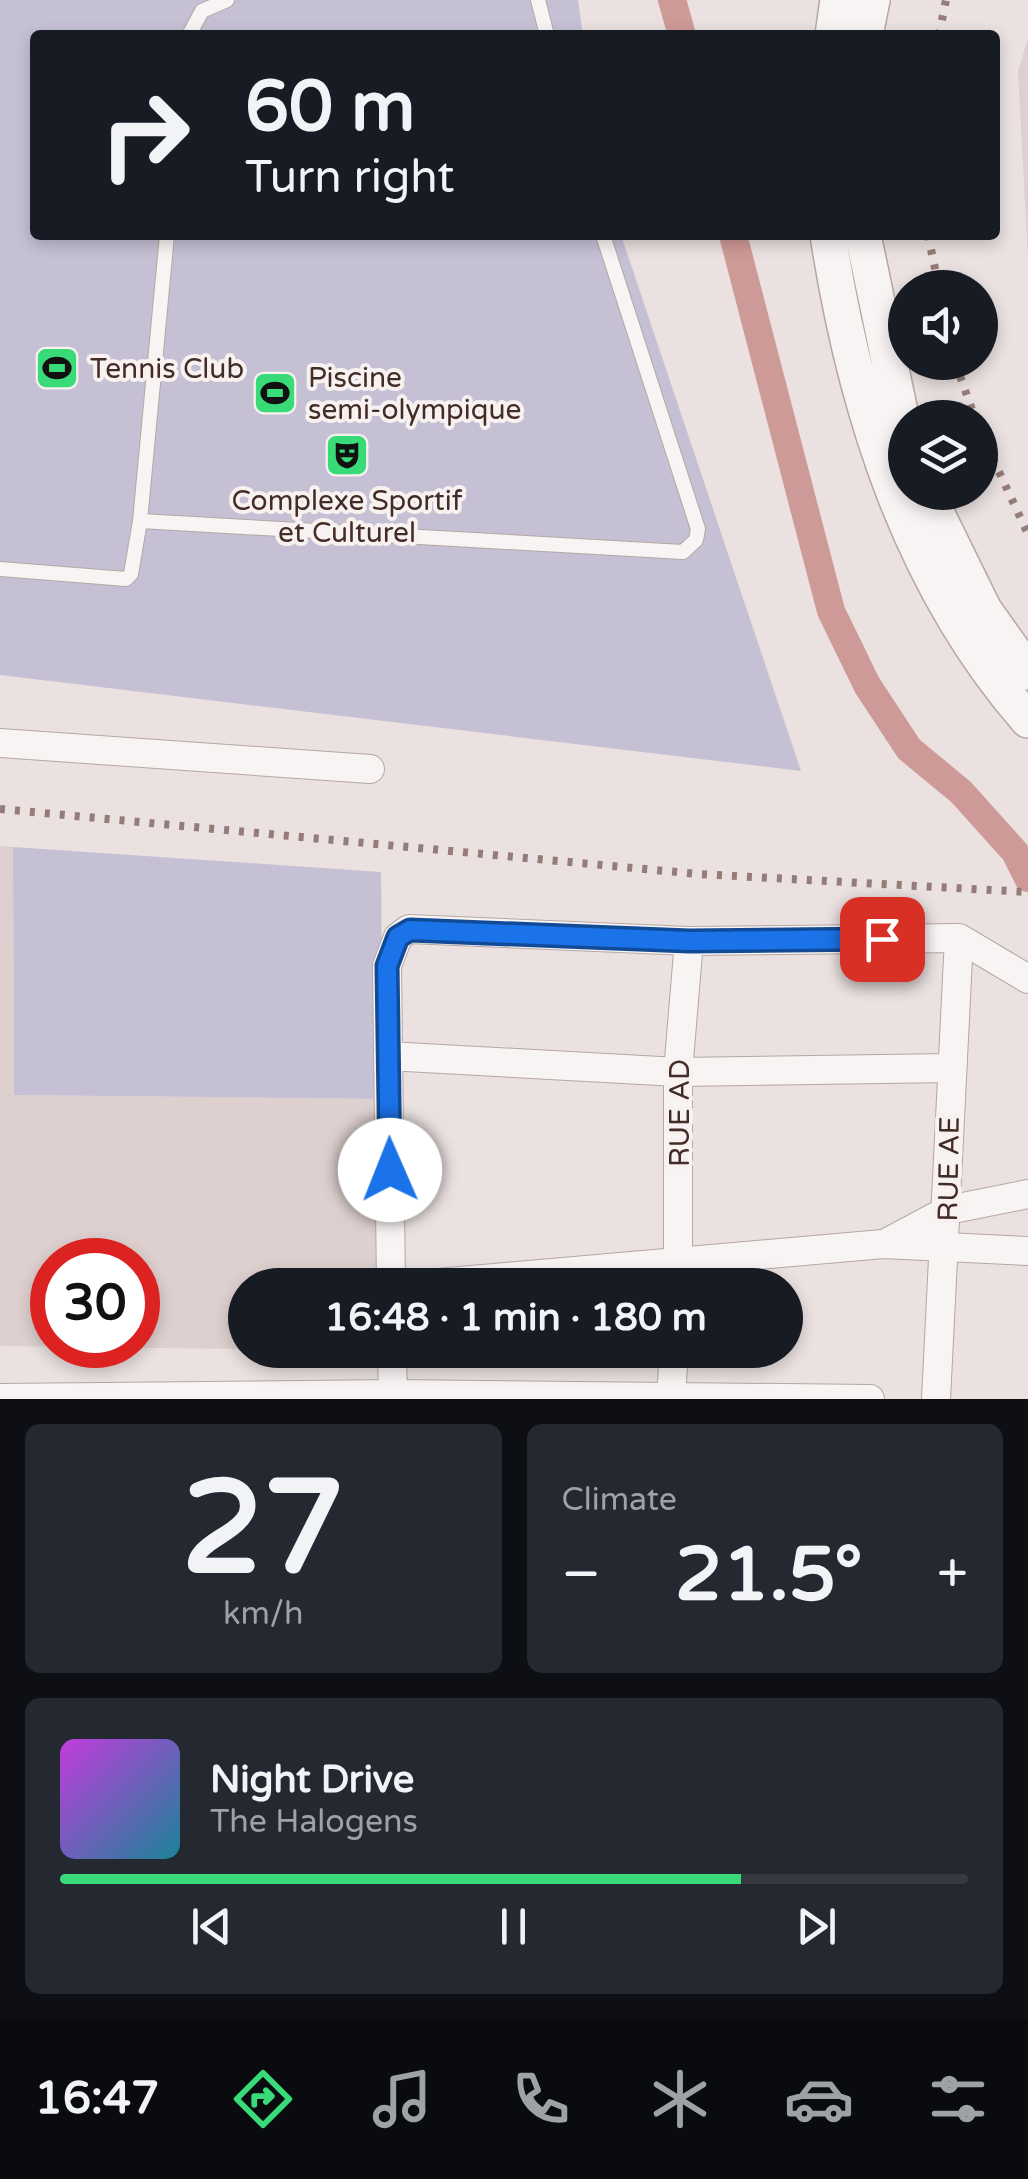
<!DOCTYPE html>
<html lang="en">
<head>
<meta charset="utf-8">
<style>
	:root { --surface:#171b24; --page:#242831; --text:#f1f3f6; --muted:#9ea1a6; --line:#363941; --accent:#39db78 }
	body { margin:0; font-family:"Varela Round",sans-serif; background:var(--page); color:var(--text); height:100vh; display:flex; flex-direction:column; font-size:38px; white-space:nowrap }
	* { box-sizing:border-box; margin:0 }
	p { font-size:32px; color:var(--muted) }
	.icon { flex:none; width:55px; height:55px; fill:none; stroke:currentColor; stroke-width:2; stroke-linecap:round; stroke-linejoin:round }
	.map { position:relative; height:1399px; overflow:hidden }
	.drawer { display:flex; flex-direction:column; gap:25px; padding:25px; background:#0d0f14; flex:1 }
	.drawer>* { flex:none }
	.hud { position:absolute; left:30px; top:30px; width:970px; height:210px; border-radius:10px; box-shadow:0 5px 15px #0003; background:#171b24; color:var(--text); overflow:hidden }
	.buttons { position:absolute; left:888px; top:270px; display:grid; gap:20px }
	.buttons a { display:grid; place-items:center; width:110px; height:110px; border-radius:50%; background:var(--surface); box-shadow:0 5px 15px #0003; font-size:50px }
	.speed { position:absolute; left:30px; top:1238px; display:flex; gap:20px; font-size:50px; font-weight:700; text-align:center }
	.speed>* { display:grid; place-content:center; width:130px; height:130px; border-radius:50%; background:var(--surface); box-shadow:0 5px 15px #0003; line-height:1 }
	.speed .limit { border:15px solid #d22; background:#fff; color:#111 }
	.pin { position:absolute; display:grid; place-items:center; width:85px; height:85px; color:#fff; margin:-42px; border-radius:20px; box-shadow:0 5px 15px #0006 }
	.me { position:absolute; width:110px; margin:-55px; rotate:359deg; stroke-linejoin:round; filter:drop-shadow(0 0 8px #0008) }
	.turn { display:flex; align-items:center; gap:35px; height:210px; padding:0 50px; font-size:45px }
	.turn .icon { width:130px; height:130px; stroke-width:2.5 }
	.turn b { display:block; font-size:70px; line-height:85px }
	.big { font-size:75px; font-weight:800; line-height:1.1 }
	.drawer .card { flex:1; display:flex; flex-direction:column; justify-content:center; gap:15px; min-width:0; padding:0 35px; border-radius:15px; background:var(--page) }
	.drawer .dial { align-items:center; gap:0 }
	.dial b { font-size:130px; line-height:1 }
	.song { display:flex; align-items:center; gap:30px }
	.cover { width:120px; height:120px; border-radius:15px; background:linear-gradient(135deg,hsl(290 70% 55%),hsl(190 70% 35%)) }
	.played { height:10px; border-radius:5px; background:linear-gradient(90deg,var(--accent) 75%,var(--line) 75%) }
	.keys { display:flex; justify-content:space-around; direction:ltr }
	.heat { display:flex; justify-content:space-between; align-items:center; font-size:55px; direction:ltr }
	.drawer .tiles { flex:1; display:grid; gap:25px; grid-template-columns:1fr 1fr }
	.card:last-child { grid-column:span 2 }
	.trip { position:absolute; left:228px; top:1268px; width:575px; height:100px; border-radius:50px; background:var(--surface); box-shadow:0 5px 15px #0003; font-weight:800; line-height:100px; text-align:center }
	.tabs { display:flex; height:160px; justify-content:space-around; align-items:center; background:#090b0e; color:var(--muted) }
	.tabs .icon { width:70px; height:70px }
	.tabs .active { color:var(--accent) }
	.tabs b { font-size:45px; color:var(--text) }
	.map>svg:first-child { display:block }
	.built { fill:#ddd0ce; fill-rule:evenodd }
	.green { fill:#c6c0d5 }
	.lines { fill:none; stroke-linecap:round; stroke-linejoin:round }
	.canal { stroke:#ce9a97; stroke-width:28 }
	.service-casing { stroke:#b5a7a5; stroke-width:16 }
	.minor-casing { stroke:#b5a7a5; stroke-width:30 }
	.tertiary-casing { stroke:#b5a7a5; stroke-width:38 }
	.service { stroke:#f8f4f3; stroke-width:14 }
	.minor { stroke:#f8f4f3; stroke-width:28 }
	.tertiary { stroke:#f8f4f3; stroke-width:35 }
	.rail { stroke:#957c78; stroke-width:8; stroke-dasharray:5 10; stroke-linecap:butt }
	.route-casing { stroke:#114b97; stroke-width:25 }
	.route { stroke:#1a73e8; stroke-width:18 }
	.labels { text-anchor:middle; stroke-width:8; stroke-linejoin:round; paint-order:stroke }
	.poi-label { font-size:28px; fill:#432c27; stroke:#f7f1f0; text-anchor:start }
	.street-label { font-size:28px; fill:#432c27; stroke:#f7f1f0 }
</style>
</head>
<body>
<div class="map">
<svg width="1028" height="1399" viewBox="0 0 1028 1399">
	<rect width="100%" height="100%" fill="#eae1e0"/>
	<path class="built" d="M 1028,38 L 1028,258 L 1018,72 Z
		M 0,846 L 13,847 L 14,1095 L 383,1099 L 382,1285 L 245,1285 L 245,1349 L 0,1346 ZM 52,1260 L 138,1260 L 138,1345 L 52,1345 Z"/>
	<path class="green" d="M 0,0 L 578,0 L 583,35 L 35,35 L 35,235 L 621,235 L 801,771 L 0,675 Z
		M 13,847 L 381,872 L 383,1099 L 14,1095 Z"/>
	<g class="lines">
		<path class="canal" d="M 672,0 L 682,35
			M 733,235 L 831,611 L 867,685 L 909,749 L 961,792 L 1015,852 L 1028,878"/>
		<g class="service-casing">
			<path id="service" d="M 538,0 L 547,35
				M 189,35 L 202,11 L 227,0
				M 140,521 L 683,552 L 696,540 L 698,529 L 603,235
				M 0,569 L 126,579 L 131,574 L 140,521 L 167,235"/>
		</g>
		<g class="minor-casing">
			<path id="minor" d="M 0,743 L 370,769
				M 388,1056 L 678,1072 L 950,1068
				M 884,1244 L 948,1210 L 1028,1194
				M 391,1285 L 387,966 L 398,937 L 409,929 L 689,941 L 959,938 L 1028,979
				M 415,1285 L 883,1244 L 1028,1251
				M 678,1285 L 678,1072 L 689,941
				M 392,1350 L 393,1399
				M 0,1398 L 393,1394 L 870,1399
				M 671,1399 L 674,1350
				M 936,1399 L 959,938"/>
		</g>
		<g class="tertiary-casing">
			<path id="tertiary" d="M 833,35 L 838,0
				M 865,35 L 872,0
				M 828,235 C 855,409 910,585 1028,720
				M 863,235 L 905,436
				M 926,492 L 984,610 L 1028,672"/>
		</g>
		<use href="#service" class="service"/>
		<use href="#minor" class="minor"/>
		<use href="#tertiary" class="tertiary"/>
		<path class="rail" d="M 939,35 L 946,0
			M 928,235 L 939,288
			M 955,362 L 975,418
			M 980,431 L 1028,534
			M 0,809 L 698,874 L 1028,892"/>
	</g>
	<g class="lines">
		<g class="route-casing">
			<path id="route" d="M 390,1170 L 387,966 L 398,937 L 410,930 L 689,941 L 882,939"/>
		</g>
		<use href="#route" class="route"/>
	</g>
	<defs>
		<g id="stadium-square" transform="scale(2.25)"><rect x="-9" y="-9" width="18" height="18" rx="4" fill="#39db78" stroke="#f7f1f0"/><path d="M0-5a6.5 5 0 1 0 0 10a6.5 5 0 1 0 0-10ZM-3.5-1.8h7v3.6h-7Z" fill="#111"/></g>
		<g id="theatre-square" transform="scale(2.25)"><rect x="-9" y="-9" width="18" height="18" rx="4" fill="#39db78" stroke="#f7f1f0"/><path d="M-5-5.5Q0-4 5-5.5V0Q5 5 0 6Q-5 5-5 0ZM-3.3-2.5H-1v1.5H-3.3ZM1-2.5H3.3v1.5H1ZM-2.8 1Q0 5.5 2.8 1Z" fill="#111"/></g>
	</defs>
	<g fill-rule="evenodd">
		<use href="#stadium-square" x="57" y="368"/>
		<use href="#stadium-square" x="275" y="393"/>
		<use href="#theatre-square" x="347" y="455"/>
	</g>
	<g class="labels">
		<g class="poi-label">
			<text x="90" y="378">Tennis Club</text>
			<text x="308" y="387">Piscine<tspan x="308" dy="32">semi-olympique</tspan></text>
			<text x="347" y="510" text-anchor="middle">Complexe Sportif<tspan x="347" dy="32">et Culturel</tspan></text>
		</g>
		<g class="street-label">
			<text transform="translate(679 1113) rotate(-90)" y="10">RUE AD</text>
			<text transform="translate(948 1169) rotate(-89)" y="10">RUE AE</text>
		</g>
	</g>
</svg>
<div class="buttons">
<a><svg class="icon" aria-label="sound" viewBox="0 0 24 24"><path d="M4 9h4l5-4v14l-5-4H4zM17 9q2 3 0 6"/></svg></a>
<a><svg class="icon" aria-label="layers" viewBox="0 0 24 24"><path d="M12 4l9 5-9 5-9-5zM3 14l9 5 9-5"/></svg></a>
</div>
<div class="speed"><div class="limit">30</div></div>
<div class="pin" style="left:882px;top:939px;background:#d93025"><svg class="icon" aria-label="arrive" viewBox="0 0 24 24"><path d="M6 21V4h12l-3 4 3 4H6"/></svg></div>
<svg class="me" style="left:390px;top:1170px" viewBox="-20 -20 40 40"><circle r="19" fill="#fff"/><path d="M0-13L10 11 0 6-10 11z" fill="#1a73e8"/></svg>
<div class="trip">16:48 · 1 min · 180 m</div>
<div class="hud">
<div class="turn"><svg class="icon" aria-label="right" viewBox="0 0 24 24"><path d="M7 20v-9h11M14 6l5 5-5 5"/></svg><div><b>60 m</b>Turn right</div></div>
</div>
</div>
<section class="drawer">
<div class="tiles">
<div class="card dial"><b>27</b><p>km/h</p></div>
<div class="card"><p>Climate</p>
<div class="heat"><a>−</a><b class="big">21.5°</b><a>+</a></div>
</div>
<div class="card">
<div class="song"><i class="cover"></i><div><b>Night Drive</b><p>The Halogens</p></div></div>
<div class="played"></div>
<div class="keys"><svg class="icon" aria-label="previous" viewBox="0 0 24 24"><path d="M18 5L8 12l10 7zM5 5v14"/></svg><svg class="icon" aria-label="pause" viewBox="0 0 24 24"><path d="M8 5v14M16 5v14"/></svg><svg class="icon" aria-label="next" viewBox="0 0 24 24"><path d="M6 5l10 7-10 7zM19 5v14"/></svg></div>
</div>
</div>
</section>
<nav class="tabs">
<b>16:47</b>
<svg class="icon active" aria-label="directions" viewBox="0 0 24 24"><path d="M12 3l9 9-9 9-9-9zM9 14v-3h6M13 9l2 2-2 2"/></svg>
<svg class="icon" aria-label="music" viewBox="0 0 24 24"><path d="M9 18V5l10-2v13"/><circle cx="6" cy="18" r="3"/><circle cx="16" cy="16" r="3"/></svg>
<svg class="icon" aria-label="phone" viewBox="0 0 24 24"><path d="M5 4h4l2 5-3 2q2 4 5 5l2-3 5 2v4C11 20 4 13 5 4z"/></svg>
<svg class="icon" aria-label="climate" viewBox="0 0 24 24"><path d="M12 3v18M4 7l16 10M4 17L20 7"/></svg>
<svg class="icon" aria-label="car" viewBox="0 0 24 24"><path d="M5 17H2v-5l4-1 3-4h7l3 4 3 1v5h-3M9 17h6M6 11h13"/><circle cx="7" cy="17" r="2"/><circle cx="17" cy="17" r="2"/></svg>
<svg class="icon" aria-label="filters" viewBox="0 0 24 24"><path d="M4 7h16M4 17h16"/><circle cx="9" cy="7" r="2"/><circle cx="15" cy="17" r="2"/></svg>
</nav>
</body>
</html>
